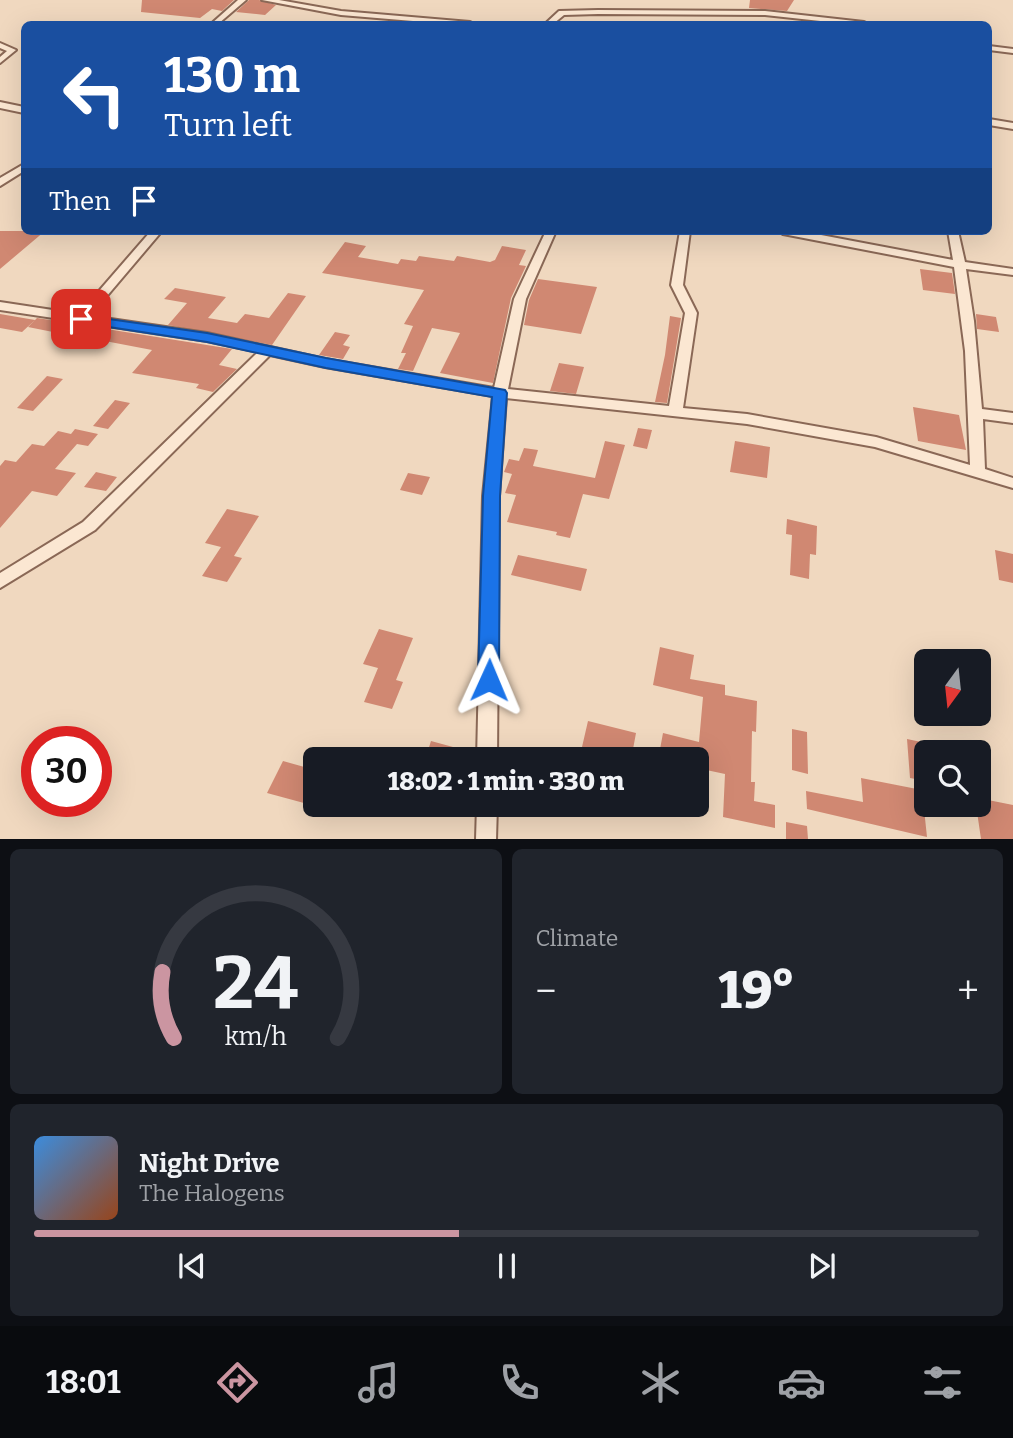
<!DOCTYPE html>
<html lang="en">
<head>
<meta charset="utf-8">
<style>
	:root { --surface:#171b24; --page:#20242c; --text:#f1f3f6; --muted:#9ea1a6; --line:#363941; --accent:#cb95a1 }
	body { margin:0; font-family:Bitter,serif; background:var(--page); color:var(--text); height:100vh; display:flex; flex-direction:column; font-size:26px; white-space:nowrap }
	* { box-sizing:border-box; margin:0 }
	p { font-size:23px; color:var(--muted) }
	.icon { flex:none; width:38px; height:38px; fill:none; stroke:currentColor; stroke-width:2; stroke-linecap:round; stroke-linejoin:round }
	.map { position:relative; height:839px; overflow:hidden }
	.side { display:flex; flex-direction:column; gap:10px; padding:10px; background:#0d0f14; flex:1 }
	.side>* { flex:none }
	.banner { position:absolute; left:21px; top:21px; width:971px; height:214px; border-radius:10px; box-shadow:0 7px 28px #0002; background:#1a4fa0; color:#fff; overflow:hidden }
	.needle { width:46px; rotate:195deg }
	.buttons { position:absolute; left:914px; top:649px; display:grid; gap:14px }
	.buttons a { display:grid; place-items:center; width:77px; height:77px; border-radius:10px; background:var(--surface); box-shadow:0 7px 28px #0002; font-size:35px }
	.speed { position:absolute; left:21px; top:726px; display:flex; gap:14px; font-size:35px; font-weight:700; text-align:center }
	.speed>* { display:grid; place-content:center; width:91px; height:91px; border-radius:50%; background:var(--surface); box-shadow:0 7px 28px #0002; line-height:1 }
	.speed .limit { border:10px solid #d22; background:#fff; color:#111 }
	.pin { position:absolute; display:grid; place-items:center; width:60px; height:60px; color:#fff; margin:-30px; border-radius:14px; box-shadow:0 4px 10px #0006 }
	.me { position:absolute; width:77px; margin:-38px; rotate:1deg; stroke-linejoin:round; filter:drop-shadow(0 0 5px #0008) }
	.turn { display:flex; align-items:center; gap:24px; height:147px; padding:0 28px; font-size:32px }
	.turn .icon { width:91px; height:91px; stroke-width:2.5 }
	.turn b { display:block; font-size:49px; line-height:60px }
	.then { display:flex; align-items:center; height:66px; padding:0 28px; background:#0003; gap:14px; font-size:26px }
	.big { font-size:52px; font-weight:800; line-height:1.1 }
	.side .tile { flex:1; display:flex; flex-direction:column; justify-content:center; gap:10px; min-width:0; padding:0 24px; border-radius:10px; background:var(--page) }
	.side .dial { align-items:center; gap:0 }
	.dial svg { height:182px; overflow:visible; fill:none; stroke:var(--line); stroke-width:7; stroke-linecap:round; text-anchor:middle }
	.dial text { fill:var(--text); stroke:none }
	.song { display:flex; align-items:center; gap:21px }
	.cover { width:84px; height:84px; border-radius:10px; background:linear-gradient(135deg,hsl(210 70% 55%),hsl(20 70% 35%)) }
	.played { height:7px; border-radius:4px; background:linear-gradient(90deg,var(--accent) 45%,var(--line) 45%) }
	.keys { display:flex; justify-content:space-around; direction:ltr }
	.heat { display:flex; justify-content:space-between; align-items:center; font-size:38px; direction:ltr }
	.side .tiles { flex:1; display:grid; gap:10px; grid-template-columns:1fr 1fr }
	.tile:last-child { grid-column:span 2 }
	.trip { position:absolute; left:303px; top:747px; width:406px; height:70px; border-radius:10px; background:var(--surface); box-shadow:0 7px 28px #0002; font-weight:800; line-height:70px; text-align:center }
	.menu { display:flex; height:112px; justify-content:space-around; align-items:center; background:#090b0e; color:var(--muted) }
	.menu .icon { width:49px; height:49px }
	.menu .current { color:var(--accent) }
	.menu b { font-size:32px; color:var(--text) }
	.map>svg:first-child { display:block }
	.building { fill:#d08872 }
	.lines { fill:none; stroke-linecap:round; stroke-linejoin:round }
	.minor-casing { stroke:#8a6856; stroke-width:4 }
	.minor { fill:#fbe7d2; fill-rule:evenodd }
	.route { fill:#1a73e8; stroke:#114b97; stroke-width:2 }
</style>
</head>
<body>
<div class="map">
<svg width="1013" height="840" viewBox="0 0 1013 840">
	<rect width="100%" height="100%" fill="#f0d8bf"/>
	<path class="building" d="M 142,0 L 234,0 L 222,11 L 212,9 L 200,18 L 141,12 Z
		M 249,0 L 259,0 L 276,5 L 265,15 L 236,12 Z
		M 750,0 L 794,0 L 787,11 L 749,8 Z
		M 0,231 L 45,231 L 0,269 Z
		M 345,242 L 366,246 L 358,257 L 398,264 L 401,259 L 416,261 L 419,256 L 454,261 L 457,256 L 490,262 L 495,260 L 502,246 L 526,250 L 519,265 L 526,266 L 511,298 L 493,383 L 440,373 L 460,333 L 432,328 L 413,371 L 398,369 L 406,353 L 401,353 L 413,326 L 404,324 L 424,290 L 322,273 Z
		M 920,269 L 952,273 L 955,294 L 923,290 Z
		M 538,279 L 597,287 L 581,334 L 524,325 L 529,300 Z
		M 175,288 L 226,297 L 208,318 L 237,323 L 245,314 L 269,318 L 288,293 L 306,296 L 272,345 L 168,325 L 187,303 L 164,299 Z
		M 0,314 L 35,320 L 22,332 L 0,328 Z
		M 976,314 L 996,317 L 999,332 L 977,329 Z
		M 670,316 L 681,318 L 667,403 L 655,402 L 665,355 Z
		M 37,318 L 63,322 L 53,332 L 28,327 Z
		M 94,327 L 232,349 L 219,365 L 237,369 L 213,392 L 196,388 L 199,384 L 132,373 L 152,350 L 84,337 Z
		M 335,332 L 350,335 L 343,345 L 350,347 L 343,359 L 319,355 Z
		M 559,363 L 584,367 L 576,394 L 550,391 Z
		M 47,376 L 63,379 L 33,411 L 17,408 Z
		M 115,400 L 130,403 L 108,429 L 93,426 Z
		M 913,407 L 959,415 L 966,450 L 918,441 Z
		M 638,428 L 652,430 L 647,449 L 633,446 Z
		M 75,429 L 98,434 L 88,446 L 77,444 L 55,469 L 76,473 L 57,496 L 32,491 L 0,528 L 0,466 L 5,460 L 16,462 L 32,444 L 44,446 L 58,431 L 71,434 Z
		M 605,441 L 625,445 L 609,499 L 583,494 L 570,538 L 556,535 L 557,532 L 507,522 L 516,495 L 505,493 L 512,474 L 504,472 L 509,459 L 519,461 L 524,448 L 538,450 L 533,466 L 595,478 Z
		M 735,441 L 770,447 L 767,478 L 730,472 Z
		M 96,472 L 117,477 L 106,491 L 84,487 Z
		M 408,473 L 430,477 L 422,495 L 400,490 Z
		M 227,509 L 259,516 L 234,556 L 242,558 L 227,582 L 202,576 L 221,547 L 205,543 Z
		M 787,519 L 817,526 L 816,555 L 810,554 L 809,579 L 790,575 L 792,535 L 786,534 Z
		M 995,550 L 1013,554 L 1013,583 L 999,580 Z
		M 518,555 L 587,569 L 581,591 L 511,575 Z
		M 379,629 L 413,638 L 396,680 L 403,682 L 392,709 L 364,702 L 378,668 L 363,664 Z
		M 660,647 L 694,655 L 690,679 L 725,685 L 725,695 L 757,701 L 756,732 L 752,731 L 751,782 L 755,782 L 754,801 L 775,805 L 775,828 L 723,817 L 725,774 L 697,768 L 698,760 L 658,760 L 663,733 L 699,742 L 703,697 L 653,685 Z
		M 588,721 L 636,733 L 631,760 L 579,760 Z
		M 792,729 L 807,732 L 808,774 L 792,770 Z
		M 907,739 L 926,743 L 926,781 L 910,778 Z
		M 431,741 L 475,753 L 474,760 L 425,760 Z
		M 283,761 L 315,770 L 315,806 L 267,793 Z
		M 861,778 L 922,790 L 927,837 L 807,809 L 806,791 L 863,802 Z
		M 978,798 L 1013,805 L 1013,839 L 981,839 L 976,805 L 978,805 Z
		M 786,822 L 807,826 L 808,839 L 786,839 Z"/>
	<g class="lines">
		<g class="minor-casing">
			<path id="minor" d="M 238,0 L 246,0 L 218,24 L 211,24 Z
				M 262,0 L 279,0 L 341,11 L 470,22 L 474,24 L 449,24 L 341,15 Z
				M 598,10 L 765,11 L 864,22 L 868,24 L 848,24 L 765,15 L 598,14 L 564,15 L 553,24 L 545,24 L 559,11 Z
				M 0,43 L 16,50 L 0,63 L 0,57 L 7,51 L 0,48 Z
				M 989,46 L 1013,49 L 1013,53 L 989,50 Z
				M 0,102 L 24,107 L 24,113 L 0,108 Z
				M 989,119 L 1013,123 L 1013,129 L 989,125 Z
				M 24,164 L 24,171 L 0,186 L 0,178 Z
				M 151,231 L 162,231 L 90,316 L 207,333 L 325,359 L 494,388 L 514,299 L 546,231 L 556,231 L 526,299 L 508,389 L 669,406 L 685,313 L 671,285 L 680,231 L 690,231 L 683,285 L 697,313 L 683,408 L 747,414 L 876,437 L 970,465 L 965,351 L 954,267 L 783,234 L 778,231 L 800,231 L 953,260 L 948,231 L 958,231 L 965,262 L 1013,269 L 1013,275 L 966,269 L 974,321 L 982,409 L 1013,413 L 1013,423 L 983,419 L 985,469 L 1013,478 L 1013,488 L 875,447 L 747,424 L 506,398 L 499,496 L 497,760 L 477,760 L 483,496 L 493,396 L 325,367 L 270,355 L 95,530 L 0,588 L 0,573 L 83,522 L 258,352 L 207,341 L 0,310 L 0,302 L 79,314 Z
				M 477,805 L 497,805 L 496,840 L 476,840 Z"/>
		</g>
		<use href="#minor" class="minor"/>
	</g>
	<path class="route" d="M 81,315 L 207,333 L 326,358 L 505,390 L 507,393 L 500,496 L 499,680 L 496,687 L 489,690 L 481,687 L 478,680 L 483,496 L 492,397 L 326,368 L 207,342 L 76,322 L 74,319 Z"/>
</svg>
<div class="buttons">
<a><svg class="needle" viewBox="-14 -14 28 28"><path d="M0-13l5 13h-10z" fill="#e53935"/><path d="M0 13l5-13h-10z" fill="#9ea1a6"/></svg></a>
<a><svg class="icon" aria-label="search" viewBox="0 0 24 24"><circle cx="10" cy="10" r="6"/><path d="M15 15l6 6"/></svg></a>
</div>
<div class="speed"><div class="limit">30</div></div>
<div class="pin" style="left:81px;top:319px;background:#d93025"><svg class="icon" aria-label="arrive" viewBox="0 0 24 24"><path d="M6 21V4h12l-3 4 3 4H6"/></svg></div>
<svg class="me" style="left:489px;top:680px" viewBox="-20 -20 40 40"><path d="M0-17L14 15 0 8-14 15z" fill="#1a73e8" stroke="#fff" stroke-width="4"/></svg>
<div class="trip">18:02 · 1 min · 330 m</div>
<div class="banner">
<div class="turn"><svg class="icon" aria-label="left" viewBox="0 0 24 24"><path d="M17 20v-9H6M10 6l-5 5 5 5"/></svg><div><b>130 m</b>Turn left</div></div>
<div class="then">Then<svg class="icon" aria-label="arrive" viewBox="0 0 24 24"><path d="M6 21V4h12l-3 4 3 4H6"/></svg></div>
</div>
</div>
<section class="side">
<div class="tiles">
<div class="tile dial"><svg viewBox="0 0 100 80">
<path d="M14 69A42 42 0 1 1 86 69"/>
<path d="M14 69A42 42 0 0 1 9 40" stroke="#cb95a1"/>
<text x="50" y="56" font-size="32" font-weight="700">24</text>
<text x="50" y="72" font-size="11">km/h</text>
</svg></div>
<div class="tile"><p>Climate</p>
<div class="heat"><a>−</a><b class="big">19°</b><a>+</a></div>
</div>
<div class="tile">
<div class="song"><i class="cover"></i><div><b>Night Drive</b><p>The Halogens</p></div></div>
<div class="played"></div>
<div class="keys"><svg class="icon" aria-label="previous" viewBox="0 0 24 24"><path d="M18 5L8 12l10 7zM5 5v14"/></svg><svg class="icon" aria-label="pause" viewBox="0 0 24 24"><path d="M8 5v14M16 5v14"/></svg><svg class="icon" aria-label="next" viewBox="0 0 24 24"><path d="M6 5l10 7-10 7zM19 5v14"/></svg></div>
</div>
</div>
</section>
<nav class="menu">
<b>18:01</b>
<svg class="icon current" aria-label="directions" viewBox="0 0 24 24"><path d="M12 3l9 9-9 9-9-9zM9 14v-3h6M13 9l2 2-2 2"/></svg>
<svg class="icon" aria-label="music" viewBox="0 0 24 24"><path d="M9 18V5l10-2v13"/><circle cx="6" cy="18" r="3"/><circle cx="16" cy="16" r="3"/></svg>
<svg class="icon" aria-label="phone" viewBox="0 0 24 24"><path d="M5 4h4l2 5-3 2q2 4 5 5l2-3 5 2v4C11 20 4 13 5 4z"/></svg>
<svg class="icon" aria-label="climate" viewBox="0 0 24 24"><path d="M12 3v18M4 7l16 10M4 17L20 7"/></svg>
<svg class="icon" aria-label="car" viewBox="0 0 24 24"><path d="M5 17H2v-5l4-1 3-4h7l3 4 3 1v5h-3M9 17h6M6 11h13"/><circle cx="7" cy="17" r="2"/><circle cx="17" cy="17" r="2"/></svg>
<svg class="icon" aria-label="filters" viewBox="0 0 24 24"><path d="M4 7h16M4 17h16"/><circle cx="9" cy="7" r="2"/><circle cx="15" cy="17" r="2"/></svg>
</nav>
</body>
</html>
